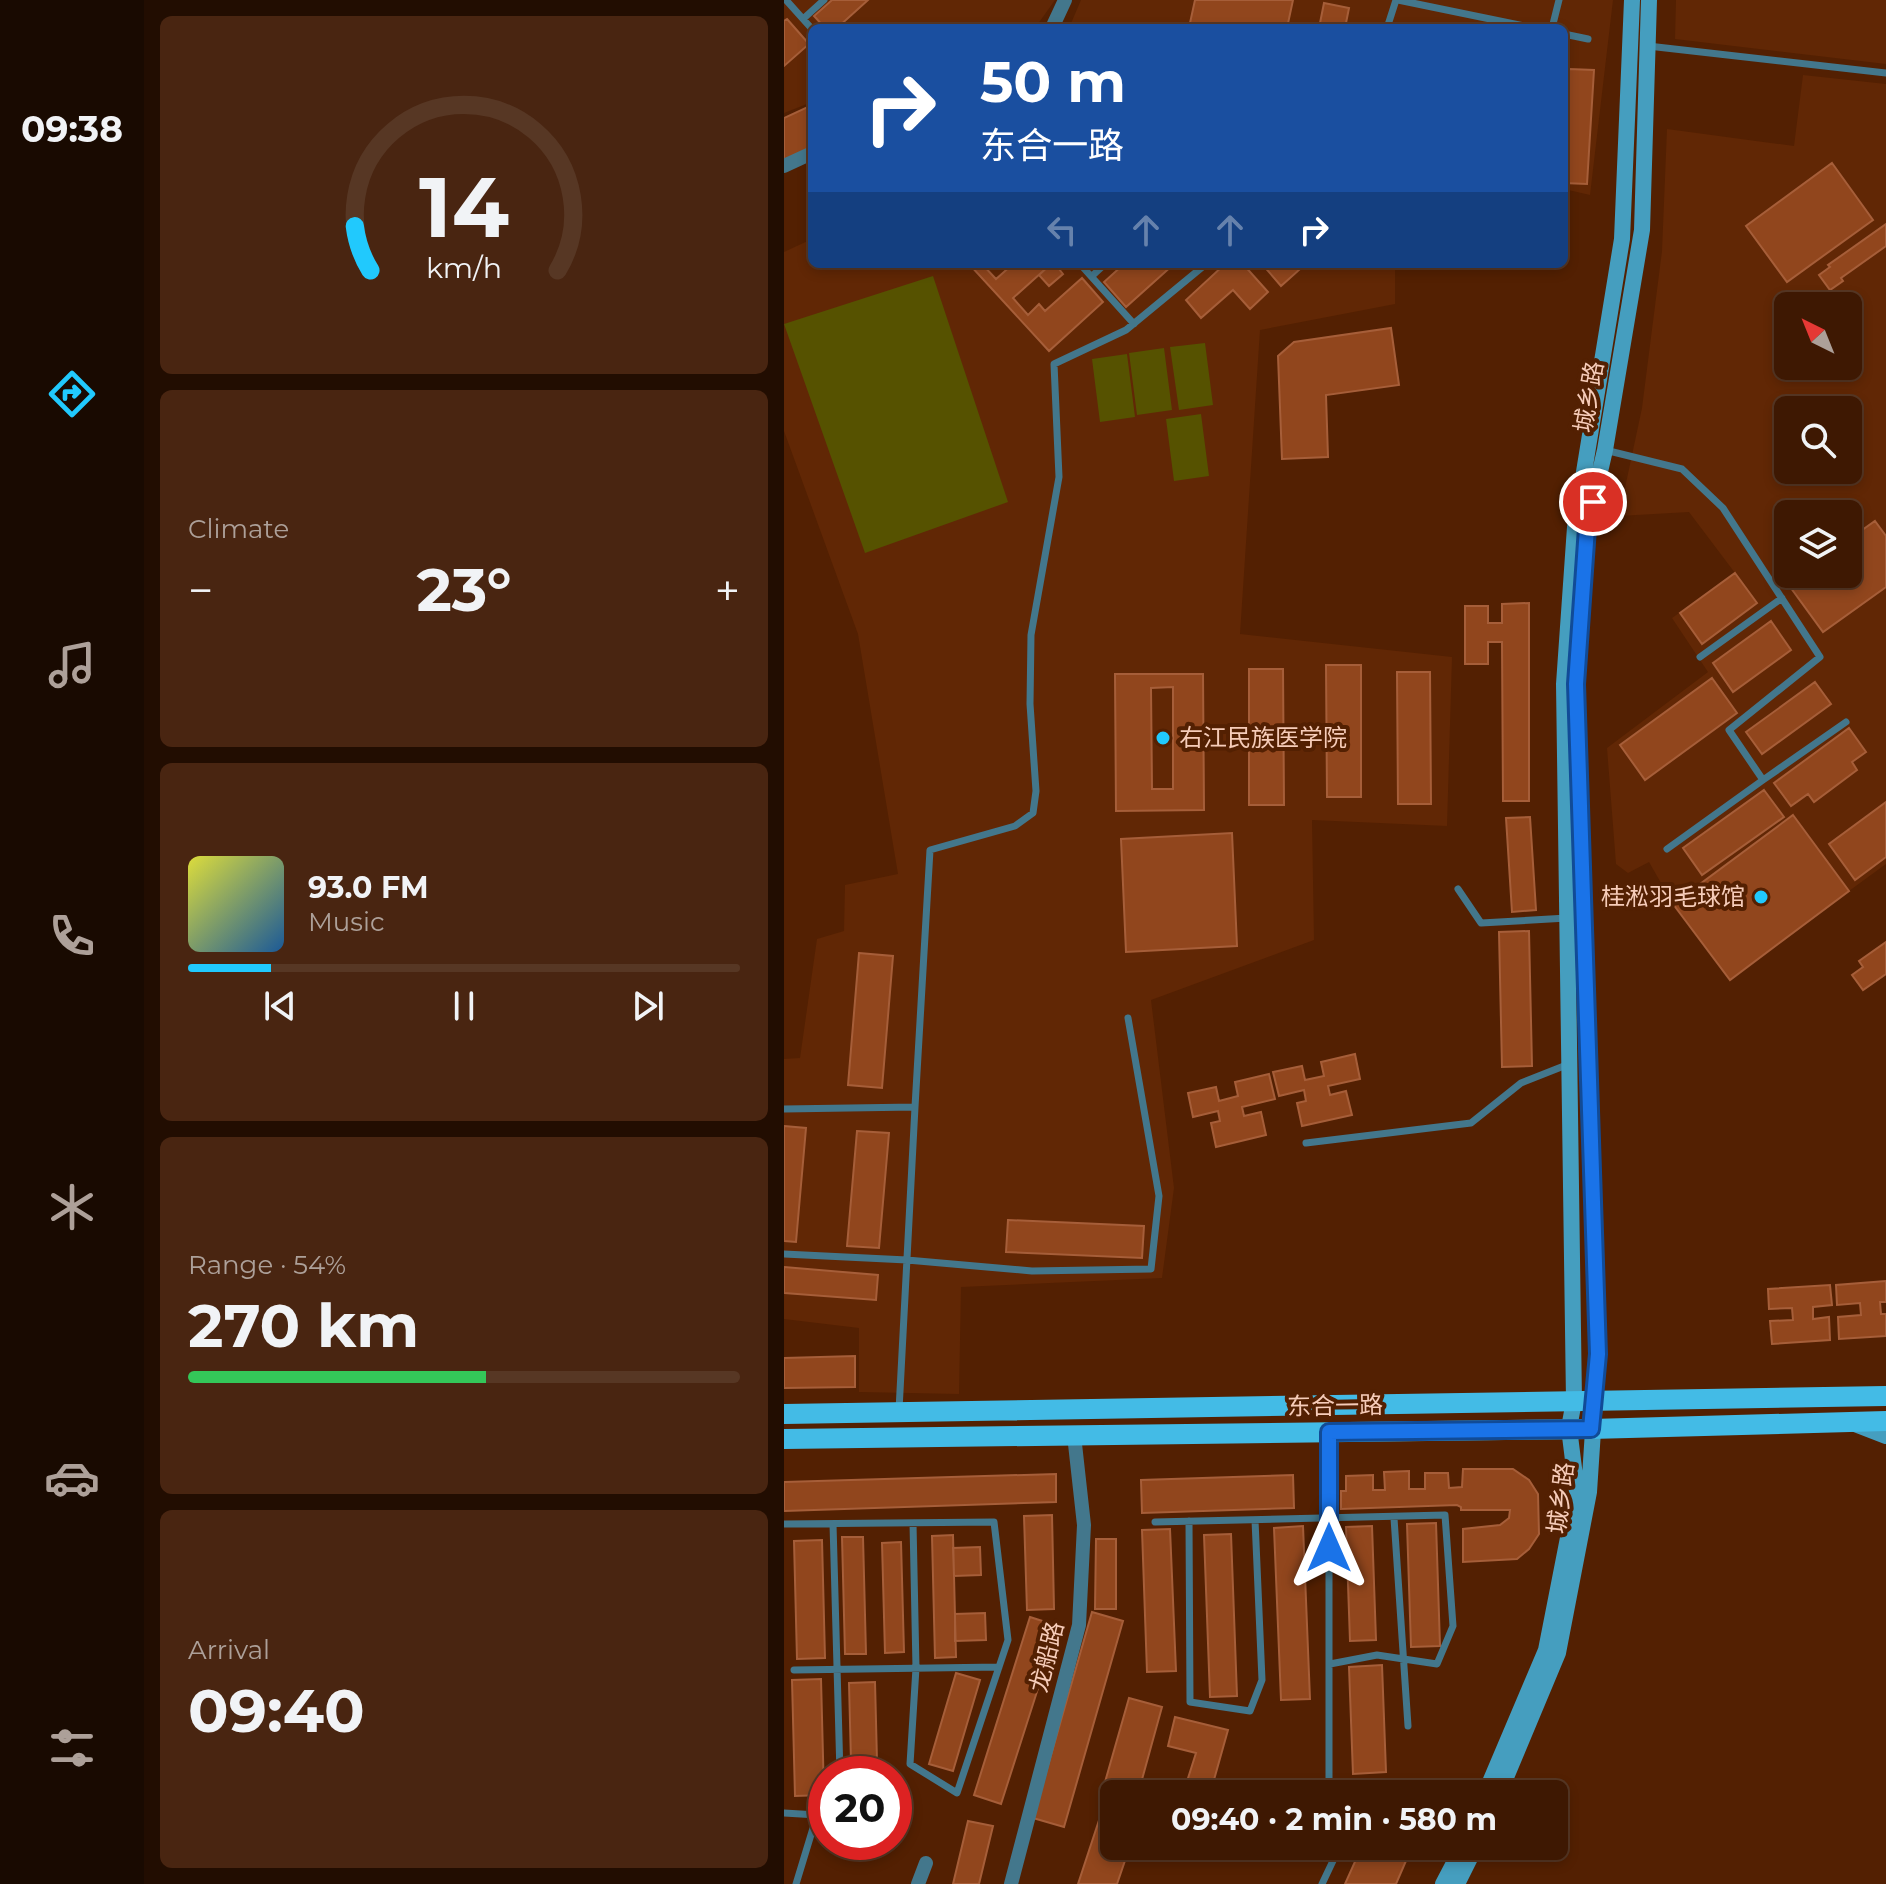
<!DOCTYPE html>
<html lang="en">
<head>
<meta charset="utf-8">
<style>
	:root { --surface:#3e1802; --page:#492511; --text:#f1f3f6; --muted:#ada099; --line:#573724; --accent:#21c9fd }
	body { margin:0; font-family:Montserrat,"Noto Sans SC",sans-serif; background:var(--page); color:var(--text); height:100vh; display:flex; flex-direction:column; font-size:30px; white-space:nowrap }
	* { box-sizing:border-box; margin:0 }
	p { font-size:26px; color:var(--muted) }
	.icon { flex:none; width:44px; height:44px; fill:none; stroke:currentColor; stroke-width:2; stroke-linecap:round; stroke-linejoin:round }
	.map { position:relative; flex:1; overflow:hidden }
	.panel { display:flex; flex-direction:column; gap:16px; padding:16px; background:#220d01; width:640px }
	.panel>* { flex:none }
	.banner { position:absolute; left:24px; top:24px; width:760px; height:244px; border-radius:12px; box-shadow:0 4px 12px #0003,0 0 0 2px var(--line); background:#1a4fa0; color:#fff; overflow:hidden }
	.needle { width:52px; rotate:317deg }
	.tools { position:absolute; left:990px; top:292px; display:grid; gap:16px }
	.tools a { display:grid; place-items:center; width:88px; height:88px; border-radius:12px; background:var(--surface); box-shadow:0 4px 12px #0003,0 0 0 2px var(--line); font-size:40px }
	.speed { position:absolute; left:24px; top:1756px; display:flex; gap:16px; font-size:40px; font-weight:700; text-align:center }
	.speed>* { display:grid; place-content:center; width:104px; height:104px; border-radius:50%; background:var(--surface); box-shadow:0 4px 12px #0003,0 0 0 2px var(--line); line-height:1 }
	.speed .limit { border:12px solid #d22; background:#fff; color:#111 }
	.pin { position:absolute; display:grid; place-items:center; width:68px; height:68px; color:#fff; margin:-34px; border:4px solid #fff; border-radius:50%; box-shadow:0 2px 8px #0007 }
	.me { position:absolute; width:88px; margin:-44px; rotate:0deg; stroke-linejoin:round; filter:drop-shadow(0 0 6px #0008) }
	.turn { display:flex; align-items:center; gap:28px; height:168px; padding:0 40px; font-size:36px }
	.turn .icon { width:104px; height:104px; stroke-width:2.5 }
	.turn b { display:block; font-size:56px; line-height:68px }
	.lanes { display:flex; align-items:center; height:76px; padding:0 40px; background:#0003; justify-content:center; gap:40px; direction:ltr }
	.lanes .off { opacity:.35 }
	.big { font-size:60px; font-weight:700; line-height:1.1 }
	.panel .tile { flex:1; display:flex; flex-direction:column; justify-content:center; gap:12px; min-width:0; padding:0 28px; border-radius:12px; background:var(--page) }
	.panel .dial { align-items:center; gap:0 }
	.dial svg { height:208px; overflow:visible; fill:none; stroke:var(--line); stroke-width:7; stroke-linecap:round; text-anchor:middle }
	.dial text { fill:var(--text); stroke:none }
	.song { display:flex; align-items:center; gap:24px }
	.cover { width:96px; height:96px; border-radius:12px; background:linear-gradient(135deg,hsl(60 70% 55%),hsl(210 70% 35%)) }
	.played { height:8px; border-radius:4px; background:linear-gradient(90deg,var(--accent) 15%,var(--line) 15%) }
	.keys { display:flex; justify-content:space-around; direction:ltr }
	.heat { display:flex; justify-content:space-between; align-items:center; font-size:44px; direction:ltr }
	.charge { height:12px; border-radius:6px; background:linear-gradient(90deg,#34c759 54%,var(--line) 0) }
	.trip { position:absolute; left:316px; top:1780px; width:468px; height:80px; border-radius:12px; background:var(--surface); box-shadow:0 4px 12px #0003,0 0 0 2px var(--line); font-weight:700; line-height:80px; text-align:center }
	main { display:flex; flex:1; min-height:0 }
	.menu { display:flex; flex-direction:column; width:144px; justify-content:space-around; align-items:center; background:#190a01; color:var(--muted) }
	.menu .icon { width:56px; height:56px }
	.menu .selected { color:var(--accent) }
	.menu b { font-size:36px; color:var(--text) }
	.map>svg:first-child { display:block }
	.built { fill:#612705; fill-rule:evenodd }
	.green { fill:#565200 }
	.building { fill:#91461d; stroke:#a65e39; stroke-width:2; fill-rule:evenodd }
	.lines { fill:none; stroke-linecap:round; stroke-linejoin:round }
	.service { stroke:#43778c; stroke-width:7 }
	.minor { stroke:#43778c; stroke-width:14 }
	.secondary { stroke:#459ebf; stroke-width:16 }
	.primary { stroke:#43bbe6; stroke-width:20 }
	.route-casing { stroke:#114b97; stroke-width:20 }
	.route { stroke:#1a73e8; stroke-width:14 }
	.poi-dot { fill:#21c9fd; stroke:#532002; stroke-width:3 }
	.labels { text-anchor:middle; stroke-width:8; stroke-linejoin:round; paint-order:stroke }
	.street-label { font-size:24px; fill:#f6ccb9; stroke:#532002 }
	.poi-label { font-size:24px; fill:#f6ccb9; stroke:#532002; text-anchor:start }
</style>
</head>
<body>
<main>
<nav class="menu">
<b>09:38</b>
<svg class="icon selected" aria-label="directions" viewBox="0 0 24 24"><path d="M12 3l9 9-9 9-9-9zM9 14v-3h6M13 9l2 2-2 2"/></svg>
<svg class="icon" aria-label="music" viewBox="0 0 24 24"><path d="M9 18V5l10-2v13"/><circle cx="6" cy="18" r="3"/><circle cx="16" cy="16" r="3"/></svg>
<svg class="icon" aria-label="phone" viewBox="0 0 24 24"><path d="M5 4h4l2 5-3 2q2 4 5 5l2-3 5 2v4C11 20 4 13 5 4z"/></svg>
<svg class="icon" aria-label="climate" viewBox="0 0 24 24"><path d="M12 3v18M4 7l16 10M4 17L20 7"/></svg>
<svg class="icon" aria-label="car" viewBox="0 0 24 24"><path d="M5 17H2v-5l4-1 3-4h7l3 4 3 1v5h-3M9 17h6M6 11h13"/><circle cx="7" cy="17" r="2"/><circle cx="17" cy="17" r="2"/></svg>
<svg class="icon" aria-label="filters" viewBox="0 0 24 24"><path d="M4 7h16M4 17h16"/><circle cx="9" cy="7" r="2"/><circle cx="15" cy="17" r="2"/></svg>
</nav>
<section class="panel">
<div class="tile dial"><svg viewBox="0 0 100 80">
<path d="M14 69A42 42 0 1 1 86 69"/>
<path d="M14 69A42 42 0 0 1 8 52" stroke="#21c9fd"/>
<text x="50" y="56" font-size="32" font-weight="700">14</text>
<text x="50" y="72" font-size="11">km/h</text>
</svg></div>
<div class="tile"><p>Climate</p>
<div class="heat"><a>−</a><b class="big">23°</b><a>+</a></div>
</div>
<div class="tile">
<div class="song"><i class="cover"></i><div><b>93.0 FM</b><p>Music</p></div></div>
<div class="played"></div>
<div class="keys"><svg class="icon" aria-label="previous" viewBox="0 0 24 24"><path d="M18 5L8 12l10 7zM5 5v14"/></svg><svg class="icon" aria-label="pause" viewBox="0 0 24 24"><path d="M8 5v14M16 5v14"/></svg><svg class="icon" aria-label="next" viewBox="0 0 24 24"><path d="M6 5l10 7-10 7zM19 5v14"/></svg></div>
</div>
<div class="tile"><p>Range · 54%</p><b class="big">270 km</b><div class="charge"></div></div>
<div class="tile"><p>Arrival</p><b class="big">09:40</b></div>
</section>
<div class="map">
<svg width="1102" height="1884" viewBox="0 0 1102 1884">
	<rect width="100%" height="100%" fill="#532002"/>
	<path class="built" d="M 0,0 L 271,0 L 251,28 L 204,28 L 199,23 L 186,28 L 28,28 L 28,102 L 0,113 Z
		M 297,0 L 829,0 L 806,195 L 780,189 L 780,28 L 285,28 Z
		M 892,0 L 1102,0 L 1102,64 L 891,39 Z
		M 1019,75 L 1102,84 L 1102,864 L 1065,891 L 1009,815 L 889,904 L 865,862 L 844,873 L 832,864 L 823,748 L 924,672 L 888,618 L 951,573 L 905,512 L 835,516 L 858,408 L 878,251 L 883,129 L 1010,146 ZM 1004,306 L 1064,306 L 1064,366 L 1004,366 ZM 1004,410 L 1064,410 L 1064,470 L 1004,470 ZM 1004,514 L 1064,514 L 1064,574 L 1004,574 Z
		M 28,239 L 28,264 L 611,264 L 611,304 L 476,330 L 456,634 L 668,657 L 663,826 L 528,820 L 530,940 L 367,1000 L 390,1188 L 378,1278 L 177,1287 L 175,1394 L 75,1392 L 75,1328 L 0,1319 L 0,1059 L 16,1058 L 33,939 L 60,931 L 61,885 L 114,874 L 74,634 L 0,431 L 0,252 Z"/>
	<path class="green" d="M 149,276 L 224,502 L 81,553 L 0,324 Z
		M 421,343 L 429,405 L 395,410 L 386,347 Z
		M 380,348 L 388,410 L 353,415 L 345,353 Z
		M 343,354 L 351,417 L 316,422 L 308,359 Z
		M 417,414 L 425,476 L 390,481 L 382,419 Z"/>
	<path class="building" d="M 48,0 L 84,0 L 53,28 L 41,28 L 30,16 Z
		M 411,0 L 509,0 L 503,28 L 431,28 L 406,23 Z
		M 540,3 L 565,8 L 561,28 L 535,28 Z
		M 3,19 L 25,44 L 0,66 L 0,21 Z
		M 785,69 L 810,70 L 803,184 L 780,183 Z
		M 28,105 L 28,148 L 0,161 L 0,118 Z
		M 1048,163 L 1089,220 L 1003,282 L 962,226 Z
		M 1102,224 L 1102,246 L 1057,278 L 1059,281 L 1046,290 L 1035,275 L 1046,267 L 1044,265 Z
		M 185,264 L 198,264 L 212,279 L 229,264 L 267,264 L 229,298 L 244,315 L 255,304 L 261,311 L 298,278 L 319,302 L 265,351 Z
		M 267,264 L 271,264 L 279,274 L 265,286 L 255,275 Z
		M 340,264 L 390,264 L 342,307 L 320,282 Z
		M 441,264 L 459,264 L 484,292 L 466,309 L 449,290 L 417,318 L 402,300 Z
		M 478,264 L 510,264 L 515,270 L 497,286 Z
		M 607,328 L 615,385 L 542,395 L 544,457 L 498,459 L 494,356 L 510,342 Z
		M 1091,521 L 1102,536 L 1102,587 L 1039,632 L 1004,584 L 1018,574 L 1064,574 L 1064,540 Z
		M 951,573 L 973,603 L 918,644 L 896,613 Z
		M 745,603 L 745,801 L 719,801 L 718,642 L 704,642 L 704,664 L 681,664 L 681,606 L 704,606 L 704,623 L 718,623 L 718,604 Z
		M 987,621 L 1007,650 L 949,692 L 929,663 Z
		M 542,665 L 577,665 L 577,797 L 543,797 Z
		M 465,669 L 499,669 L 500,805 L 465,805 Z
		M 613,672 L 646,672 L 647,804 L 614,804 Z
		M 331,674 L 419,674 L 420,810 L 332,811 ZM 389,687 L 389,789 L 368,789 L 367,688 Z
		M 928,678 L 953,713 L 861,780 L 836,745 Z
		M 1031,682 L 1047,704 L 978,754 L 962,732 Z
		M 1065,728 L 1082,752 L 1068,762 L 1073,770 L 1030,802 L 1024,794 L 1007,806 L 990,783 Z
		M 980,790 L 1000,817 L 918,875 L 899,848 Z
		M 1102,802 L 1102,857 L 1071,880 L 1045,844 Z
		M 1009,815 L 1065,891 L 946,980 L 889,904 Z
		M 746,817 L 752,910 L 728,912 L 722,818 Z
		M 448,833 L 453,946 L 342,952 L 337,839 Z
		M 745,931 L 748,1066 L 718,1067 L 715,932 Z
		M 1102,942 L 1102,974 L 1079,990 L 1068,975 L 1079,967 L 1075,961 Z
		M 75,953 L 109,956 L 98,1088 L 64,1085 Z
		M 571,1054 L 576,1079 L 544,1086 L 546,1095 L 562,1091 L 568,1115 L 518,1126 L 513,1103 L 522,1101 L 520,1090 L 495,1096 L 489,1072 L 518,1066 L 521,1080 L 540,1076 L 537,1062 Z
		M 485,1074 L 491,1099 L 458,1107 L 460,1116 L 477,1112 L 482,1135 L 432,1147 L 427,1123 L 436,1121 L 434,1111 L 409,1117 L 404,1093 L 432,1087 L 435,1101 L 454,1096 L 451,1082 Z
		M 0,1126 L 22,1128 L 12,1242 L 0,1241 Z
		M 73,1131 L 105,1133 L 95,1248 L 63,1246 Z
		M 224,1220 L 360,1226 L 358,1258 L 222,1252 Z
		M 0,1267 L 94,1275 L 92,1300 L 0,1293 Z
		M 1102,1281 L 1102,1302 L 1096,1302 L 1097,1314 L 1102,1314 L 1102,1336 L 1055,1339 L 1054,1317 L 1077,1315 L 1076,1303 L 1053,1305 L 1052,1285 Z
		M 1046,1285 L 1048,1305 L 1029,1307 L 1029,1319 L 1045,1317 L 1046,1340 L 988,1344 L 986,1321 L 1009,1320 L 1008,1308 L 985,1309 L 984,1289 Z
		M 71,1356 L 71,1387 L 0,1388 L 0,1358 Z
		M 679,1469 L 729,1469 L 745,1480 L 754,1494 L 755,1534 L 745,1549 L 733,1559 L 679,1562 L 679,1529 L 716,1525 L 725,1518 L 726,1510 L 677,1510 L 677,1507 L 673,1505 L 557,1509 L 557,1491 L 562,1491 L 562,1476 L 589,1475 L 589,1490 L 601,1490 L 600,1472 L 625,1471 L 625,1489 L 641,1489 L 641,1473 L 664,1473 L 665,1488 L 678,1487 Z
		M 272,1474 L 272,1502 L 0,1511 L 0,1482 Z
		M 509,1475 L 510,1508 L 358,1513 L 357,1480 Z
		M 268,1515 L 270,1609 L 243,1610 L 240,1516 Z
		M 652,1523 L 656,1646 L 627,1647 L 623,1524 Z
		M 519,1526 L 526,1699 L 497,1700 L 490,1528 Z
		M 588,1526 L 592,1640 L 566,1641 L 562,1527 Z
		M 386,1529 L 392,1671 L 363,1672 L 358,1530 Z
		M 447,1534 L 453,1696 L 426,1697 L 420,1535 Z
		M 169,1535 L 172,1657 L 151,1658 L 148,1536 Z
		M 58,1537 L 79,1537 L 82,1654 L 61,1654 Z
		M 312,1539 L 332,1539 L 332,1609 L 311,1609 Z
		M 38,1540 L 41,1658 L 13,1659 L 10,1541 Z
		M 117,1542 L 120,1652 L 101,1653 L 98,1543 Z
		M 196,1547 L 197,1575 L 170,1576 L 169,1548 Z
		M 308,1612 L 339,1621 L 280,1827 L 249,1818 Z
		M 201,1613 L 202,1640 L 171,1641 L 171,1614 Z
		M 246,1617 L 274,1626 L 217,1804 L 190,1795 Z
		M 598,1665 L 602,1772 L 569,1774 L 565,1667 Z
		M 172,1673 L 196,1680 L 169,1771 L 145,1764 Z
		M 37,1679 L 40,1795 L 11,1796 L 8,1680 Z
		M 91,1682 L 93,1761 L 67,1762 L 65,1683 Z
		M 345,1698 L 378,1707 L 354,1794 L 337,1794 L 319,1789 Z
		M 391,1717 L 444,1730 L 426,1794 L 399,1794 L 412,1753 L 384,1746 Z
		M 322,1799 L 330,1802 L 330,1846 L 346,1846 L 333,1884 L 294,1884 Z
		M 184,1821 L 209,1826 L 195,1884 L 169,1884 Z
		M 578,1846 L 628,1847 L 612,1884 L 561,1884 Z"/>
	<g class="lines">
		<path class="service" d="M 2,0 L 28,29
			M 614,0 L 750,28
			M 19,19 L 40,0
			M 603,28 L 612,0
			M 768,28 L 775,0
			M 780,34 L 804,39
			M 864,46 L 1102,73
			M 296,264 L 350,324
			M 470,264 L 471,266
			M 308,276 L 321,264
			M 821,450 L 898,469 L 939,508 L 1036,657 L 945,730 L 979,780 L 883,849
			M 916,657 L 998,598
			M 979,780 L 1062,722
			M 674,889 L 697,923 L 783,918
			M 131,1107 L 146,850 L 231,826 L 249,813 L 252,791 L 246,704 L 247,635 L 275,477 L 270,364 L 342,330 L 422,264
			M 0,1109 L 131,1107 L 115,1410
			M 522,1143 L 687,1123 L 737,1083 L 785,1064
			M 0,1254 L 123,1260 L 248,1271 L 367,1269 L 375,1196 L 344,1018
			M 545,1436 L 545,1782
			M 610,1518 L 624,1726
			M 405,1521 L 406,1702 L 466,1711 L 478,1680 L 471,1520
			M 371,1522 L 661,1515 L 669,1626 L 653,1664 L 593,1655 L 546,1664
			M 0,1524 L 210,1522 L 224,1640 L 173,1793 L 126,1764 L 132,1668 L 129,1523
			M 49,1524 L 56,1774
			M 10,1670 L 215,1667
			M 0,1813 L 33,1815 L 42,1809
			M 12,1884 L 33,1815
			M 538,1884 L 556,1846"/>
		<path class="minor" d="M 268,28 L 281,0
			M 0,166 L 28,153
			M 134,1884 L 142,1863
			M 227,1884 L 295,1625 L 300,1525 L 290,1435"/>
		<path class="secondary" d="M 1071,1424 L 1102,1436
			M 701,1794 L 762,1650 L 793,1492 L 785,1428 L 790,1401 L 780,684 L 791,527 L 838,239 L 848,0
			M 715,1794 L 774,1653 L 805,1492 L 814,1354 L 792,684 L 803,528 L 821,450 L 858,230 L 865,0
			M 659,1884 L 679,1846
			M 673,1884 L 692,1846"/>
		<path class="primary" d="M 0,1414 L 1102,1396
			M 0,1439 L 807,1429 L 1102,1421"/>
	</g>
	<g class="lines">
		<g class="route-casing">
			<path id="route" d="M 545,1548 L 545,1432 L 807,1429 L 814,1354 L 792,684 L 803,528 L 809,502"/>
		</g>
		<use href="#route" class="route"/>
	</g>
	<g class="poi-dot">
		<circle cx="379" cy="738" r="8"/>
		<circle cx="977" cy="897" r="8"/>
	</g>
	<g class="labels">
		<g class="street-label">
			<text transform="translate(805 397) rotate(-80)" y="8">城乡路</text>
			<text transform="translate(551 1406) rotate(-1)" y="8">东合一路</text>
			<text transform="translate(777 1498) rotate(-83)" y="8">城乡路</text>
			<text transform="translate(263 1657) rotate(-76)" y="8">龙船路</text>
		</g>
		<g class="poi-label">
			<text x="395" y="746">右江民族医学院</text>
			<text x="961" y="905" text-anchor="end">桂淞羽毛球馆</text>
		</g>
	</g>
</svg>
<div class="tools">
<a><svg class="needle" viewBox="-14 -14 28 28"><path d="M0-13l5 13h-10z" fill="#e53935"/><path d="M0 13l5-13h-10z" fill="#ada099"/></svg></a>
<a><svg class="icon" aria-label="search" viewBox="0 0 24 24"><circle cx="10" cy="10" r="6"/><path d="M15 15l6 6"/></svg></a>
<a><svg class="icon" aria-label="layers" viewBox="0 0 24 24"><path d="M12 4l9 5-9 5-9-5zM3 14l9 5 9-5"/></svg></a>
</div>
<div class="speed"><div class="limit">20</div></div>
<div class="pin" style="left:809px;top:502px;background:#d93025"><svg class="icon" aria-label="arrive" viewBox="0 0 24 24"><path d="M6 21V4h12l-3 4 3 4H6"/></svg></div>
<svg class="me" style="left:545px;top:1548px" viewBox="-20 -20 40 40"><path d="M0-17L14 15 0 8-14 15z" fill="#1a73e8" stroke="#fff" stroke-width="4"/></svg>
<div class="trip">09:40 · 2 min · 580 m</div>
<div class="banner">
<div class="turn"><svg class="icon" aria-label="right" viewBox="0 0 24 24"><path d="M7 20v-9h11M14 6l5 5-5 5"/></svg><div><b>50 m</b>东合一路</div></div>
<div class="lanes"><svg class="icon off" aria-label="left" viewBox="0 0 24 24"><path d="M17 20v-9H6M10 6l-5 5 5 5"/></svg><svg class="icon off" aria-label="ahead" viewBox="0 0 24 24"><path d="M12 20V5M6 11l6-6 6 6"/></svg><svg class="icon off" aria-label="ahead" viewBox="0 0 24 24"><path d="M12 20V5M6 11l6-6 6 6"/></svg><svg class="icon" aria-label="right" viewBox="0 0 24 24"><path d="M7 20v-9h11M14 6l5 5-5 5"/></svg></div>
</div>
</div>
</main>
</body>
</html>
